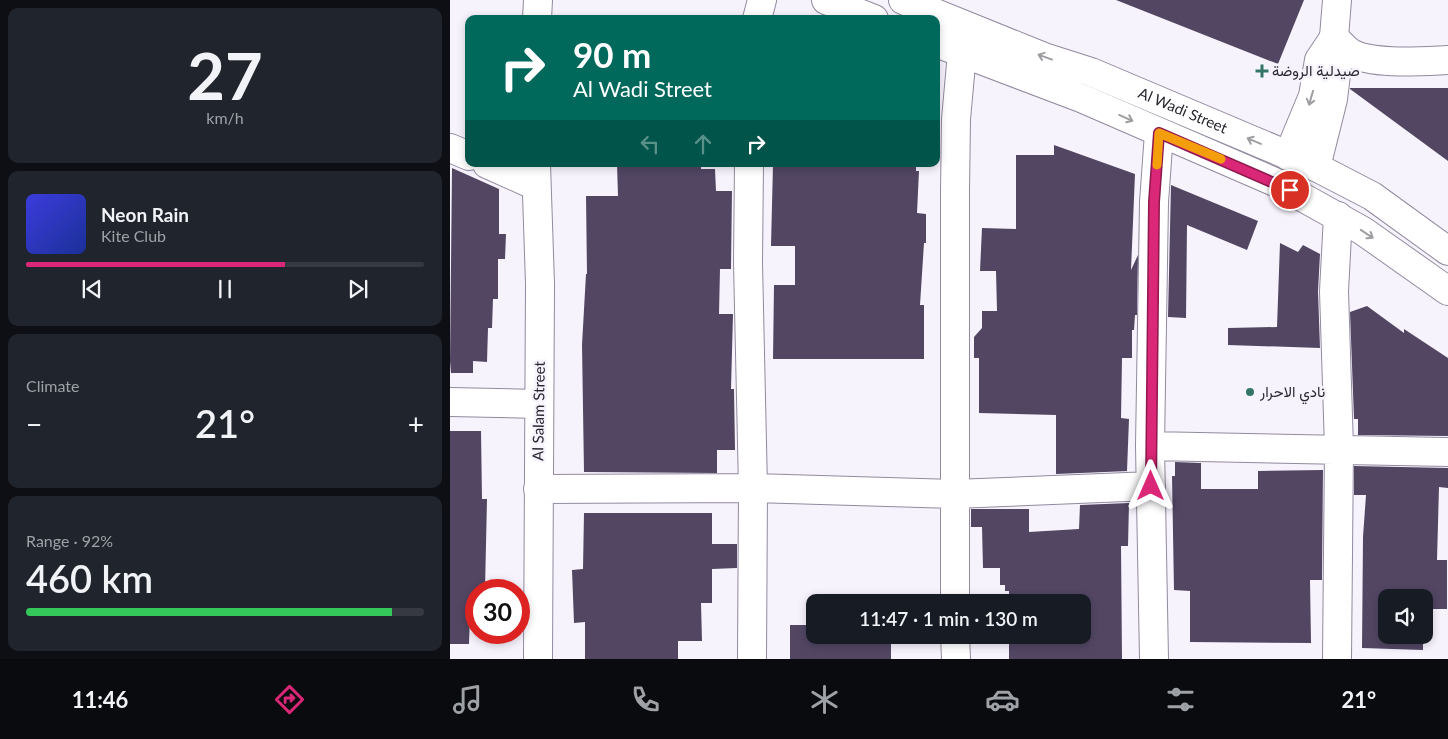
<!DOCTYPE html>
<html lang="en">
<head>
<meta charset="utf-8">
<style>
	:root { --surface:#171b24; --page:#20242c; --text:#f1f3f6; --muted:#9ea1a6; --line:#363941; --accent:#db2777 }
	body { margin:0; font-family:Lato,Vazirmatn,sans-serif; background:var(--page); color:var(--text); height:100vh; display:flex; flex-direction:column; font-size:19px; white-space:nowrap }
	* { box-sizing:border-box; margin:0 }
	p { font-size:16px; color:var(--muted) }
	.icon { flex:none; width:28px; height:28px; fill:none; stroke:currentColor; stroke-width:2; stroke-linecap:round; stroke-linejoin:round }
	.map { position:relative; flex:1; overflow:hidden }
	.panel { display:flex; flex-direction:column; gap:8px; padding:8px; background:#0d0f14; width:450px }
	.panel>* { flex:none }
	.banner { position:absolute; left:15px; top:15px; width:475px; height:152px; border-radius:10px; box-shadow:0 2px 8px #0003; background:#00695c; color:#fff; overflow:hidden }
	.fabs { position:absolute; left:928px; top:589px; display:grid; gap:10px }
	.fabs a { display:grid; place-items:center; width:55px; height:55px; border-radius:10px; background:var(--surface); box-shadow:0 2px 8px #0003; font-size:25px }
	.speed { position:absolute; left:15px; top:579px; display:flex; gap:10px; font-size:25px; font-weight:700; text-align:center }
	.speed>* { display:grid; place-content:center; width:65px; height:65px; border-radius:50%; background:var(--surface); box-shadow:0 2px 8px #0003; line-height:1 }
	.speed .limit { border:8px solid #d22; background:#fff; color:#111 }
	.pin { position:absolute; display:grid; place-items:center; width:42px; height:42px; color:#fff; margin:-21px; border:2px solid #fff; border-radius:50%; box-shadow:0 1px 5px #0007 }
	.me { position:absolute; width:55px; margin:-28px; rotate:0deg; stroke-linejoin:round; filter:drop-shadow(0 0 4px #0008) }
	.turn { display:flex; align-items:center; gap:18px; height:105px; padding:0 25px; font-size:22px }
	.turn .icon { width:65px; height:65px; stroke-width:2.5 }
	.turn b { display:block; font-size:35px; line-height:42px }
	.lanes { display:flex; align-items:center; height:48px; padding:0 25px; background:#0003; justify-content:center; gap:25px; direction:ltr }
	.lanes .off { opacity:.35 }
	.big { font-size:38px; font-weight:600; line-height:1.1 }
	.panel .widget { flex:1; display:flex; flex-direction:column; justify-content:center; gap:8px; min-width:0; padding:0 18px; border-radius:10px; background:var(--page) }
	.panel .dial { align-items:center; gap:0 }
	.dial b { font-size:65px; line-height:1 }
	.song { display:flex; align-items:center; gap:15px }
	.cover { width:60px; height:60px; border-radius:8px; background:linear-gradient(135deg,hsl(240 70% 55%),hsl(230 70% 35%)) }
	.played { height:5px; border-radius:2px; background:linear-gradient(90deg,var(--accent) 65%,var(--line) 65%) }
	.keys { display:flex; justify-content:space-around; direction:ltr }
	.heat { display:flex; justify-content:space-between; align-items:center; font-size:28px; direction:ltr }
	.charge { height:8px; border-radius:4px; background:linear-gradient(90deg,#34c759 92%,var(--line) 0) }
	.trip { position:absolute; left:356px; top:594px; width:285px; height:50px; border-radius:10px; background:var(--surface); box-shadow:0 2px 8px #0003; font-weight:600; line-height:50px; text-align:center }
	.tabs { display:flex; height:80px; justify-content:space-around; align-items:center; background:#090b0e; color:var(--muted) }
	.tabs .icon { width:35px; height:35px }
	.tabs .current { color:var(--accent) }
	.tabs b { font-size:22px; color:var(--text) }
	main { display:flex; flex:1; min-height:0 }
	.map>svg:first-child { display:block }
	.building { fill:#524663 }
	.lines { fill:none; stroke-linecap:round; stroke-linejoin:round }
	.street-casing { stroke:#92899f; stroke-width:30 }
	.secondary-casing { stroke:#92899f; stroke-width:30 }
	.street { stroke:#fff; stroke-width:28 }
	.secondary { stroke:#fff; stroke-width:28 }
	.oneway { stroke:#9f9da1 }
	.route-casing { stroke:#8e194d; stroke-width:12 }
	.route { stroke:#db2777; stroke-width:9 }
	.slow { stroke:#f59e0b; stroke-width:9 }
	.poi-dot { fill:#337668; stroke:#f7f3fd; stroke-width:2 }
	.labels { text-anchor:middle; stroke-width:5; stroke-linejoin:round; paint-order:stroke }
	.poi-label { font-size:15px; fill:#29262f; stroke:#f7f3fd; text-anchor:start }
	.street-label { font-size:15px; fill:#29262f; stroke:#f7f3fd }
</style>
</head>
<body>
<main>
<section class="panel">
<div class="widget dial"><b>27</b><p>km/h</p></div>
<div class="widget">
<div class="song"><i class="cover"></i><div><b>Neon Rain</b><p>Kite Club</p></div></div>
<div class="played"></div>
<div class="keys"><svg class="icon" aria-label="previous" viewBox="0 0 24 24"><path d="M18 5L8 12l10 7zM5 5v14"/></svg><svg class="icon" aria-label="pause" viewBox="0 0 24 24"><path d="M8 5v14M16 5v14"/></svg><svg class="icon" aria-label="next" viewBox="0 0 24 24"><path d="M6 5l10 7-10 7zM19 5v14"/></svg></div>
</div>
<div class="widget"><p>Climate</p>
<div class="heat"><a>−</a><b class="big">21°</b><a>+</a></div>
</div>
<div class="widget"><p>Range · 92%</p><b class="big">460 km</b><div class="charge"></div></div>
</section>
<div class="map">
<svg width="998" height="659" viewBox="0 0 998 659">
	<rect width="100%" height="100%" fill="#f7f3fd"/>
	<path class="building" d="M 666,0 L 854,0 L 828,64 Z
		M 900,88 L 998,88 L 998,161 L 900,89 Z
		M 604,145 L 685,174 L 681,270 L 688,255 L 687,315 L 685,315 L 684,330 L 682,330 L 682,358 L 672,358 L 671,418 L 679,419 L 677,471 L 679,471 L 606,474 L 606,415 L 529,413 L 529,358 L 524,358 L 524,337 L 532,328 L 532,311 L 547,311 L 546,271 L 530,271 L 532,228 L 566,229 L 566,155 L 604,155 Z
		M 167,164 L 251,164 L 251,169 L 265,169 L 266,191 L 282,191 L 281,269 L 270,269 L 269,314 L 283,314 L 281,389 L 284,389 L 285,450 L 267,450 L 267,473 L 134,472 L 132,345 L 136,274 L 137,274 L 136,196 L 168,196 Z
		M 323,164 L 466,164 L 466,171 L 469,171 L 467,213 L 476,214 L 476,243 L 474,243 L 470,305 L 474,305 L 474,359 L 323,359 L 324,285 L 345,285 L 345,246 L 321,246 Z
		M 2,168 L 49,189 L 49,234 L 56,234 L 55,259 L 48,259 L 48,299 L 43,299 L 42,328 L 38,328 L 37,362 L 23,361 L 23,373 L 1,373 L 0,361 Z
		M 721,185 L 808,221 L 797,250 L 737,225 L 736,318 L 718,317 Z
		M 830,243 L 848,252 L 853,245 L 870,254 L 868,291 L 870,348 L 778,345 L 778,328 L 827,327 Z
		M 917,306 L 954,333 L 954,329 L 998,358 L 998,436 L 908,435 L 908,419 L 904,419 L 900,312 Z
		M 0,431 L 31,431 L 32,499 L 37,499 L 35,590 L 26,590 L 26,612 L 20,612 L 19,644 L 0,644 Z
		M 725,462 L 751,463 L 751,489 L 808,489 L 808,471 L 873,470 L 872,580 L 860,580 L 861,643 L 740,642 L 740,591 L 724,590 L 722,476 L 725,476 Z
		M 904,466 L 998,468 L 998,488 L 989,487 L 987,560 L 997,560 L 997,609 L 974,609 L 974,618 L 974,598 L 936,598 L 936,635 L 973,635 L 973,650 L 912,648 L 913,537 L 916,495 L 904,495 Z
		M 679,503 L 678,546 L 671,546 L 672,659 L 559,659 L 559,635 L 632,635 L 632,602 L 559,602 L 559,591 L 555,591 L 555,585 L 550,585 L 550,568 L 533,568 L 532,527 L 521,527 L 521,509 L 579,509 L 579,532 L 629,529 L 630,505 Z
		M 134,513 L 262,513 L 262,544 L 287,544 L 287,568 L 262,569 L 262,603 L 251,603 L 252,641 L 228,641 L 228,659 L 135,659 L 135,622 L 124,623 L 122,570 L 133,569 Z
		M 340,625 L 365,625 L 365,635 L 441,635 L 441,659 L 340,659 Z"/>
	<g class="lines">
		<g class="street-casing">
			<path id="street" d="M 87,19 L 88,0
				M 307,19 L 312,0
				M 884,37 C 889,42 895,49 901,53 C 923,65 973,61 998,60
				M 0,148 L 19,156
				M 37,164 L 86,186
				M 86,164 L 90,284 L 88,659
				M 299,164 L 298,263 L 303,488 L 302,659
				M 0,402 L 89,404
				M 700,446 L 998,452
				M 88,489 L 303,488 L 504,494 L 701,486
				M 505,602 L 505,191 L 506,119 L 512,53
				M 505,635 L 506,659
				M 704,659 L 700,446 L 704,202 L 709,133
				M 887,659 L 889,448 L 884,291 L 888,216"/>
		</g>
		<g class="secondary-casing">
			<g id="secondary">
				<path d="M 376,0 L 424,19"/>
				<path id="s1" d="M 453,0 L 594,57 L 641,72 L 866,167 L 922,196 L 998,251"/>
				<path d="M 486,43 L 631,98 L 827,183 L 913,231 L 998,291"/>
				<path d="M 838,156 L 863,96 L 869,60 L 881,42"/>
				<path d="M 866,167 L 883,99 L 887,66 L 884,37 L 887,0"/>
			</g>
		</g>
		<use href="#street" class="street"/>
		<use href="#secondary" class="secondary"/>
	</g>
	<defs><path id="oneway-shaft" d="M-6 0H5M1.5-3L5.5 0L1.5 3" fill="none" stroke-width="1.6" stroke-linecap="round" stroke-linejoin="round" transform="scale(1.25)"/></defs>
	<g class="oneway">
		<use href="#oneway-shaft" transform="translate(595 57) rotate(-160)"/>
		<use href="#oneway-shaft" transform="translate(861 98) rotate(106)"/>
		<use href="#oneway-shaft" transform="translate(676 118) rotate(24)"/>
		<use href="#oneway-shaft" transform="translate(804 141) rotate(-157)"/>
		<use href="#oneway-shaft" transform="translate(917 234) rotate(34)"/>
	</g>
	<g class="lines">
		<g class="route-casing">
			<path id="route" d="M 701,486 L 704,202 L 709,133 L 840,190"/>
		</g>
		<use href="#route" class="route"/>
		<path class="slow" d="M 707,165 L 709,133 L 771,159"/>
	</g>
	<g class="poi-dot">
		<path d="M809.5 63.5h5v5h5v5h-5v5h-5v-5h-5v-5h5z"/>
		<circle cx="800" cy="392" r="5"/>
	</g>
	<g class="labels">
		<g class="poi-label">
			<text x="822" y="76">صيدلية الروضة</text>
			<text x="810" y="397">نادي الاحرار</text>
		</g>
		<g class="street-label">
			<text dy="5" stroke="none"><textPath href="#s1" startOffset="301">Al Wadi Street</textPath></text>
			<text transform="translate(89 411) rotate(-89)" y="5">Al Salam Street</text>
		</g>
	</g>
</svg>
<div class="fabs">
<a><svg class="icon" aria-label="sound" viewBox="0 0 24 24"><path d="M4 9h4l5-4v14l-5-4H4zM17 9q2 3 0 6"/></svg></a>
</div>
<div class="speed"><div class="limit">30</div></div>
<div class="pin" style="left:840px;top:190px;background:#d93025"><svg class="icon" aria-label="arrive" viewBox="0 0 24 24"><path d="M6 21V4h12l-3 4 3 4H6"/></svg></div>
<svg class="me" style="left:701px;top:486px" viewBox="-20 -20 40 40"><path d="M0-17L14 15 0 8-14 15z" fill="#db2777" stroke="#fff" stroke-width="4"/></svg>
<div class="trip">11:47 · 1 min · 130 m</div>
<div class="banner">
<div class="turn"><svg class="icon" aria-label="right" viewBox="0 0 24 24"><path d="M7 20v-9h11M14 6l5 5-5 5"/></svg><div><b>90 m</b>Al Wadi Street</div></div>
<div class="lanes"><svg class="icon off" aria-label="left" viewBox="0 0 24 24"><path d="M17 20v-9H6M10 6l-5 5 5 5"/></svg><svg class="icon off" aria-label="ahead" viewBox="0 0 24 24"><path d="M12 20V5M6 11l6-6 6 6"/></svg><svg class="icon" aria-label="right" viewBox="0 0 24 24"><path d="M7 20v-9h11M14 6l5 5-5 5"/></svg></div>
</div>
</div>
</main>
<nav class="tabs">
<b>11:46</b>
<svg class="icon current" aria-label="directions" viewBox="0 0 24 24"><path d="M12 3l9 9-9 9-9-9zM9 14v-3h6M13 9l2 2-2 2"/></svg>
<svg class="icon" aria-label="music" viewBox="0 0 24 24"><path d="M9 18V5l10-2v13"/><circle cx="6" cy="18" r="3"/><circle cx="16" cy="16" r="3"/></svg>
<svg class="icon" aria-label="phone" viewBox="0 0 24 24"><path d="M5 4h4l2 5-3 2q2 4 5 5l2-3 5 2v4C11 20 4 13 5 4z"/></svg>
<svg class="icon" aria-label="climate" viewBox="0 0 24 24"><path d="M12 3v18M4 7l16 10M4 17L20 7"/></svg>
<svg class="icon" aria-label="car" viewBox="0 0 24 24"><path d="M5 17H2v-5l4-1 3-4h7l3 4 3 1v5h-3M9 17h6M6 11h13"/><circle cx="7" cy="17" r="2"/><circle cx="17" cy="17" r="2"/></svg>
<svg class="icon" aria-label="filters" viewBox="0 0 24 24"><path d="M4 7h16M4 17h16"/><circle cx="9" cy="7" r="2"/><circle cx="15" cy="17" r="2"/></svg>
<b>21°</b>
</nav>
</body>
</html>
